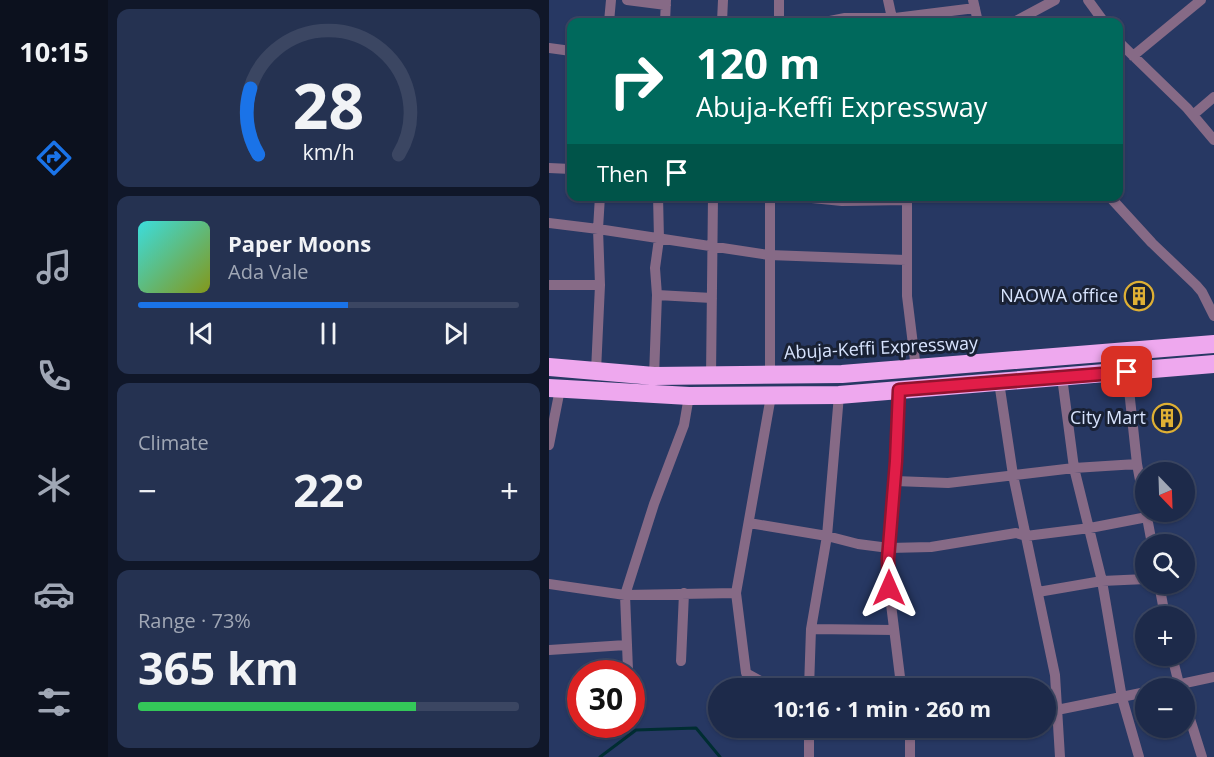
<!DOCTYPE html>
<html lang="en">
<head>
<meta charset="utf-8">
<style>
	:root { --surface:#1d2a4a; --page:#253251; --text:#f1f3f6; --muted:#a0a7b5; --line:#3b4662; --accent:#1a73e8 }
	body { margin:0; font-family:"Open Sans",sans-serif; background:var(--page); color:var(--text); height:100vh; display:flex; flex-direction:column; font-size:22px; white-space:nowrap }
	* { box-sizing:border-box; margin:0 }
	p { font-size:20px; color:var(--muted) }
	.icon { flex:none; width:33px; height:33px; fill:none; stroke:currentColor; stroke-width:2; stroke-linecap:round; stroke-linejoin:round }
	.map { position:relative; flex:1; overflow:hidden }
	.drawer { display:flex; flex-direction:column; gap:9px; padding:9px; background:#101729; width:441px }
	.drawer>* { flex:none }
	.banner { position:absolute; left:18px; top:18px; width:556px; height:183px; border-radius:12px; box-shadow:0 2px 4px #0004,0 0 0 2px var(--line); background:#00695c; color:#fff; overflow:hidden }
	.needle { width:39px; rotate:157deg }
	.buttons { position:absolute; left:586px; top:462px; display:grid; gap:12px }
	.buttons a { display:grid; place-items:center; width:60px; height:60px; border-radius:50%; background:var(--surface); box-shadow:0 2px 4px #0004,0 0 0 2px var(--line); font-size:30px }
	.speed { position:absolute; left:18px; top:660px; display:flex; gap:12px; font-size:30px; font-weight:700; text-align:center }
	.speed>* { display:grid; place-content:center; width:78px; height:78px; border-radius:50%; background:var(--surface); box-shadow:0 2px 4px #0004,0 0 0 2px var(--line); line-height:1 }
	.speed .limit { border:9px solid #d22; background:#fff; color:#111 }
	.pin { position:absolute; display:grid; place-items:center; width:51px; height:51px; color:#fff; margin:-26px; border-radius:12px; box-shadow:0 3px 9px #0006 }
	.me { position:absolute; width:66px; margin:-33px; rotate:0deg; stroke-linejoin:round; filter:drop-shadow(0 0 4px #0008) }
	.turn { display:flex; align-items:center; gap:21px; height:126px; padding:0 30px; font-size:27px }
	.turn .icon { width:78px; height:78px; stroke-width:2.5 }
	.turn b { display:block; font-size:42px; line-height:51px }
	.then { display:flex; align-items:center; height:57px; padding:0 30px; background:#0003; gap:12px; font-size:22px }
	.big { font-size:45px; font-weight:700; line-height:1.1 }
	.drawer .card { flex:1; display:flex; flex-direction:column; justify-content:center; gap:9px; min-width:0; padding:0 21px; border-radius:12px; background:var(--page) }
	.drawer .dial { align-items:center; gap:0 }
	.dial svg { height:156px; overflow:visible; fill:none; stroke:var(--line); stroke-width:7; stroke-linecap:round; text-anchor:middle }
	.dial text { fill:var(--text); stroke:none }
	.song { display:flex; align-items:center; gap:18px }
	.cover { width:72px; height:72px; border-radius:9px; background:linear-gradient(135deg,hsl(180 70% 55%),hsl(70 70% 35%)) }
	.played { height:6px; border-radius:3px; background:linear-gradient(90deg,var(--accent) 55%,var(--line) 55%) }
	.keys { display:flex; justify-content:space-around; direction:ltr }
	.heat { display:flex; justify-content:space-between; align-items:center; font-size:33px; direction:ltr }
	.charge { height:9px; border-radius:4px; background:linear-gradient(90deg,#34c759 73%,var(--line) 0) }
	.trip { position:absolute; left:159px; top:678px; width:348px; height:60px; border-radius:30px; background:var(--surface); box-shadow:0 2px 4px #0004,0 0 0 2px var(--line); font-weight:700; line-height:60px; text-align:center }
	main { display:flex; flex:1; min-height:0 }
	.menu { display:flex; flex-direction:column; width:108px; justify-content:space-around; align-items:center; background:#0c111e; color:var(--muted) }
	.menu .icon { width:42px; height:42px }
	.menu .selected { color:var(--accent) }
	.menu b { font-size:27px; color:var(--text) }
	.map>svg:first-child { display:block }
	.lines { fill:none; stroke-linecap:round; stroke-linejoin:round }
	.stream { stroke:#002d32; stroke-width:3 }
	.street { stroke:#866a86; stroke-width:10 }
	.highway { stroke:#eea8ee; stroke-width:18 }
	.route-casing { stroke:#92132f; stroke-width:15 }
	.route { stroke:#e11d48; stroke-width:10 }
	.labels { text-anchor:middle; stroke-width:6; stroke-linejoin:round; paint-order:stroke }
	.poi-label { font-size:18px; fill:#d7e3fd; stroke:#192134; text-anchor:end }
	.street-label { font-size:18px; fill:#d7e3fd; stroke:#192134 }
</style>
</head>
<body>
<main>
<nav class="menu">
<b>10:15</b>
<svg class="icon selected" aria-label="directions" viewBox="0 0 24 24"><path d="M12 3l9 9-9 9-9-9zM9 14v-3h6M13 9l2 2-2 2"/></svg>
<svg class="icon" aria-label="music" viewBox="0 0 24 24"><path d="M9 18V5l10-2v13"/><circle cx="6" cy="18" r="3"/><circle cx="16" cy="16" r="3"/></svg>
<svg class="icon" aria-label="phone" viewBox="0 0 24 24"><path d="M5 4h4l2 5-3 2q2 4 5 5l2-3 5 2v4C11 20 4 13 5 4z"/></svg>
<svg class="icon" aria-label="climate" viewBox="0 0 24 24"><path d="M12 3v18M4 7l16 10M4 17L20 7"/></svg>
<svg class="icon" aria-label="car" viewBox="0 0 24 24"><path d="M5 17H2v-5l4-1 3-4h7l3 4 3 1v5h-3M9 17h6M6 11h13"/><circle cx="7" cy="17" r="2"/><circle cx="17" cy="17" r="2"/></svg>
<svg class="icon" aria-label="filters" viewBox="0 0 24 24"><path d="M4 7h16M4 17h16"/><circle cx="9" cy="7" r="2"/><circle cx="15" cy="17" r="2"/></svg>
</nav>
<section class="drawer">
<div class="card dial"><svg viewBox="0 0 100 80">
<path d="M14 69A42 42 0 1 1 86 69"/>
<path d="M14 69A42 42 0 0 1 10 35" stroke="#1a73e8"/>
<text x="50" y="56" font-size="32" font-weight="700">28</text>
<text x="50" y="72" font-size="11">km/h</text>
</svg></div>
<div class="card">
<div class="song"><i class="cover"></i><div><b>Paper Moons</b><p>Ada Vale</p></div></div>
<div class="played"></div>
<div class="keys"><svg class="icon" aria-label="previous" viewBox="0 0 24 24"><path d="M18 5L8 12l10 7zM5 5v14"/></svg><svg class="icon" aria-label="pause" viewBox="0 0 24 24"><path d="M8 5v14M16 5v14"/></svg><svg class="icon" aria-label="next" viewBox="0 0 24 24"><path d="M6 5l10 7-10 7zM19 5v14"/></svg></div>
</div>
<div class="card"><p>Climate</p>
<div class="heat"><a>−</a><b class="big">22°</b><a>+</a></div>
</div>
<div class="card"><p>Range · 73%</p><b class="big">365 km</b><div class="charge"></div></div>
</section>
<div class="map">
<svg width="665" height="757" viewBox="0 0 665 757">
	<rect width="100%" height="100%" fill="#273863"/>
	<g class="lines">
		<path class="stream" d="M 51,757 L 87,730 L 147,728 L 171,757"/>
		<path class="street" d="M 78,0 L 117,5
			M 339,0 L 343,18
			M 424,0 L 429,22
			M 539,0 L 555,22
			M 60,22 L 62,0
			M 116,22 L 117,0
			M 173,22 L 174,0
			M 230,22 L 230,0
			M 276,22 L 296,18 L 346,18 L 426,8
			M 465,22 L 506,0
			M 570,42 L 638,108 L 665,140
			M 0,48 L 22,51
			M 584,56 L 652,0
			M 644,115 L 665,97
			M 0,168 L 22,169
			M 243,196 L 293,201 L 358,200
			M 358,196 L 358,296 L 367,369
			M 560,196 L 603,243 L 647,285 L 653,292 L 665,316
			M 0,223 L 49,229 L 220,255 L 357,260
			M 0,285 L 51,285
			M 108,295 L 163,298
			M 47,371 L 51,285 L 49,229 L 51,196
			M 578,371 L 588,464 L 603,544
			M 221,375 L 221,196
			M 105,376 L 108,295 L 106,268 L 110,239 L 109,196
			M 162,377 L 164,196
			M 513,377 L 525,468 L 553,581 L 573,698 L 590,757
			M 450,382 L 464,475 L 506,675 L 511,757
			M 350,390 L 347,461 L 339,559 L 340,588 L 352,685
			M 222,396 L 187,593 L 197,673 L 224,688
			M 0,445 L 11,389
			M 346,481 L 399,483 L 525,468 L 588,464
			M 200,523 L 278,536 L 309,544 L 340,548 L 382,547 L 467,533 L 477,536 L 541,528 L 598,517
			M 0,584 L 76,595 L 187,593
			M 610,584 L 616,616
			M 489,592 L 553,581 L 597,579
			M 262,629 L 345,630
			M 0,650 L 77,645
			M 623,656 L 631,688
			M 132,661 L 135,593
			M 79,670 L 76,595 L 105,504 L 135,425 L 140,396
			M 260,688 L 262,629 L 278,536 L 290,395
			M 321,688 L 362,684 L 423,688
			M 613,688 L 665,677
			M 636,703 L 653,757
			M 508,710 L 597,692
			M 260,757 L 260,728
			M 361,757 L 361,728"/>
		<path class="highway" d="M 0,367 L 105,376 L 293,374 L 665,344
			M 0,388 L 140,396 L 290,395 L 665,364"/>
	</g>
	<g class="lines">
		<g class="route-casing">
			<path id="route" d="M 340,588 L 339,559 L 347,461 L 350,390 L 578,372"/>
		</g>
		<use href="#route" class="route"/>
	</g>
	<defs>
		<g id="building-ring" transform="scale(1.5)"><circle r="9.5" fill="#192134" stroke="#dfb034" stroke-width="1.5"/><path d="M-4-6H4V6H1V3H-1V6H-4ZM-2.5-4.3h1.7v1.8h-1.7ZM.8-4.3h1.7v1.8H.8ZM-2.5-1h1.7V.8h-1.7ZM.8-1h1.7V.8H.8Z" fill="#dfb034"/></g>
	</defs>
	<g fill-rule="evenodd">
		<use href="#building-ring" x="590" y="296"/>
		<use href="#building-ring" x="618" y="418"/>
	</g>
	<g class="labels">
		<g class="poi-label">
			<text x="569" y="302">NAOWA office</text>
			<text x="597" y="424">City Mart</text>
		</g>
		<g class="street-label">
			<text transform="translate(332 348) rotate(-3)" y="6">Abuja-Keffi Expressway</text>
		</g>
	</g>
</svg>
<div class="buttons">
<a><svg class="needle" viewBox="-14 -14 28 28"><path d="M0-13l5 13h-10z" fill="#e53935"/><path d="M0 13l5-13h-10z" fill="#a0a7b5"/></svg></a>
<a><svg class="icon" aria-label="search" viewBox="0 0 24 24"><circle cx="10" cy="10" r="6"/><path d="M15 15l6 6"/></svg></a>
<a>+</a>
<a>−</a>
</div>
<div class="speed"><div class="limit">30</div></div>
<div class="pin" style="left:578px;top:372px;background:#d93025"><svg class="icon" aria-label="arrive" viewBox="0 0 24 24"><path d="M6 21V4h12l-3 4 3 4H6"/></svg></div>
<svg class="me" style="left:340px;top:588px" viewBox="-20 -20 40 40"><path d="M0-17L14 15 0 8-14 15z" fill="#e11d48" stroke="#fff" stroke-width="4"/></svg>
<div class="trip">10:16 · 1 min · 260 m</div>
<div class="banner">
<div class="turn"><svg class="icon" aria-label="right" viewBox="0 0 24 24"><path d="M7 20v-9h11M14 6l5 5-5 5"/></svg><div><b>120 m</b>Abuja-Keffi Expressway</div></div>
<div class="then">Then<svg class="icon" aria-label="arrive" viewBox="0 0 24 24"><path d="M6 21V4h12l-3 4 3 4H6"/></svg></div>
</div>
</div>
</main>
</body>
</html>
